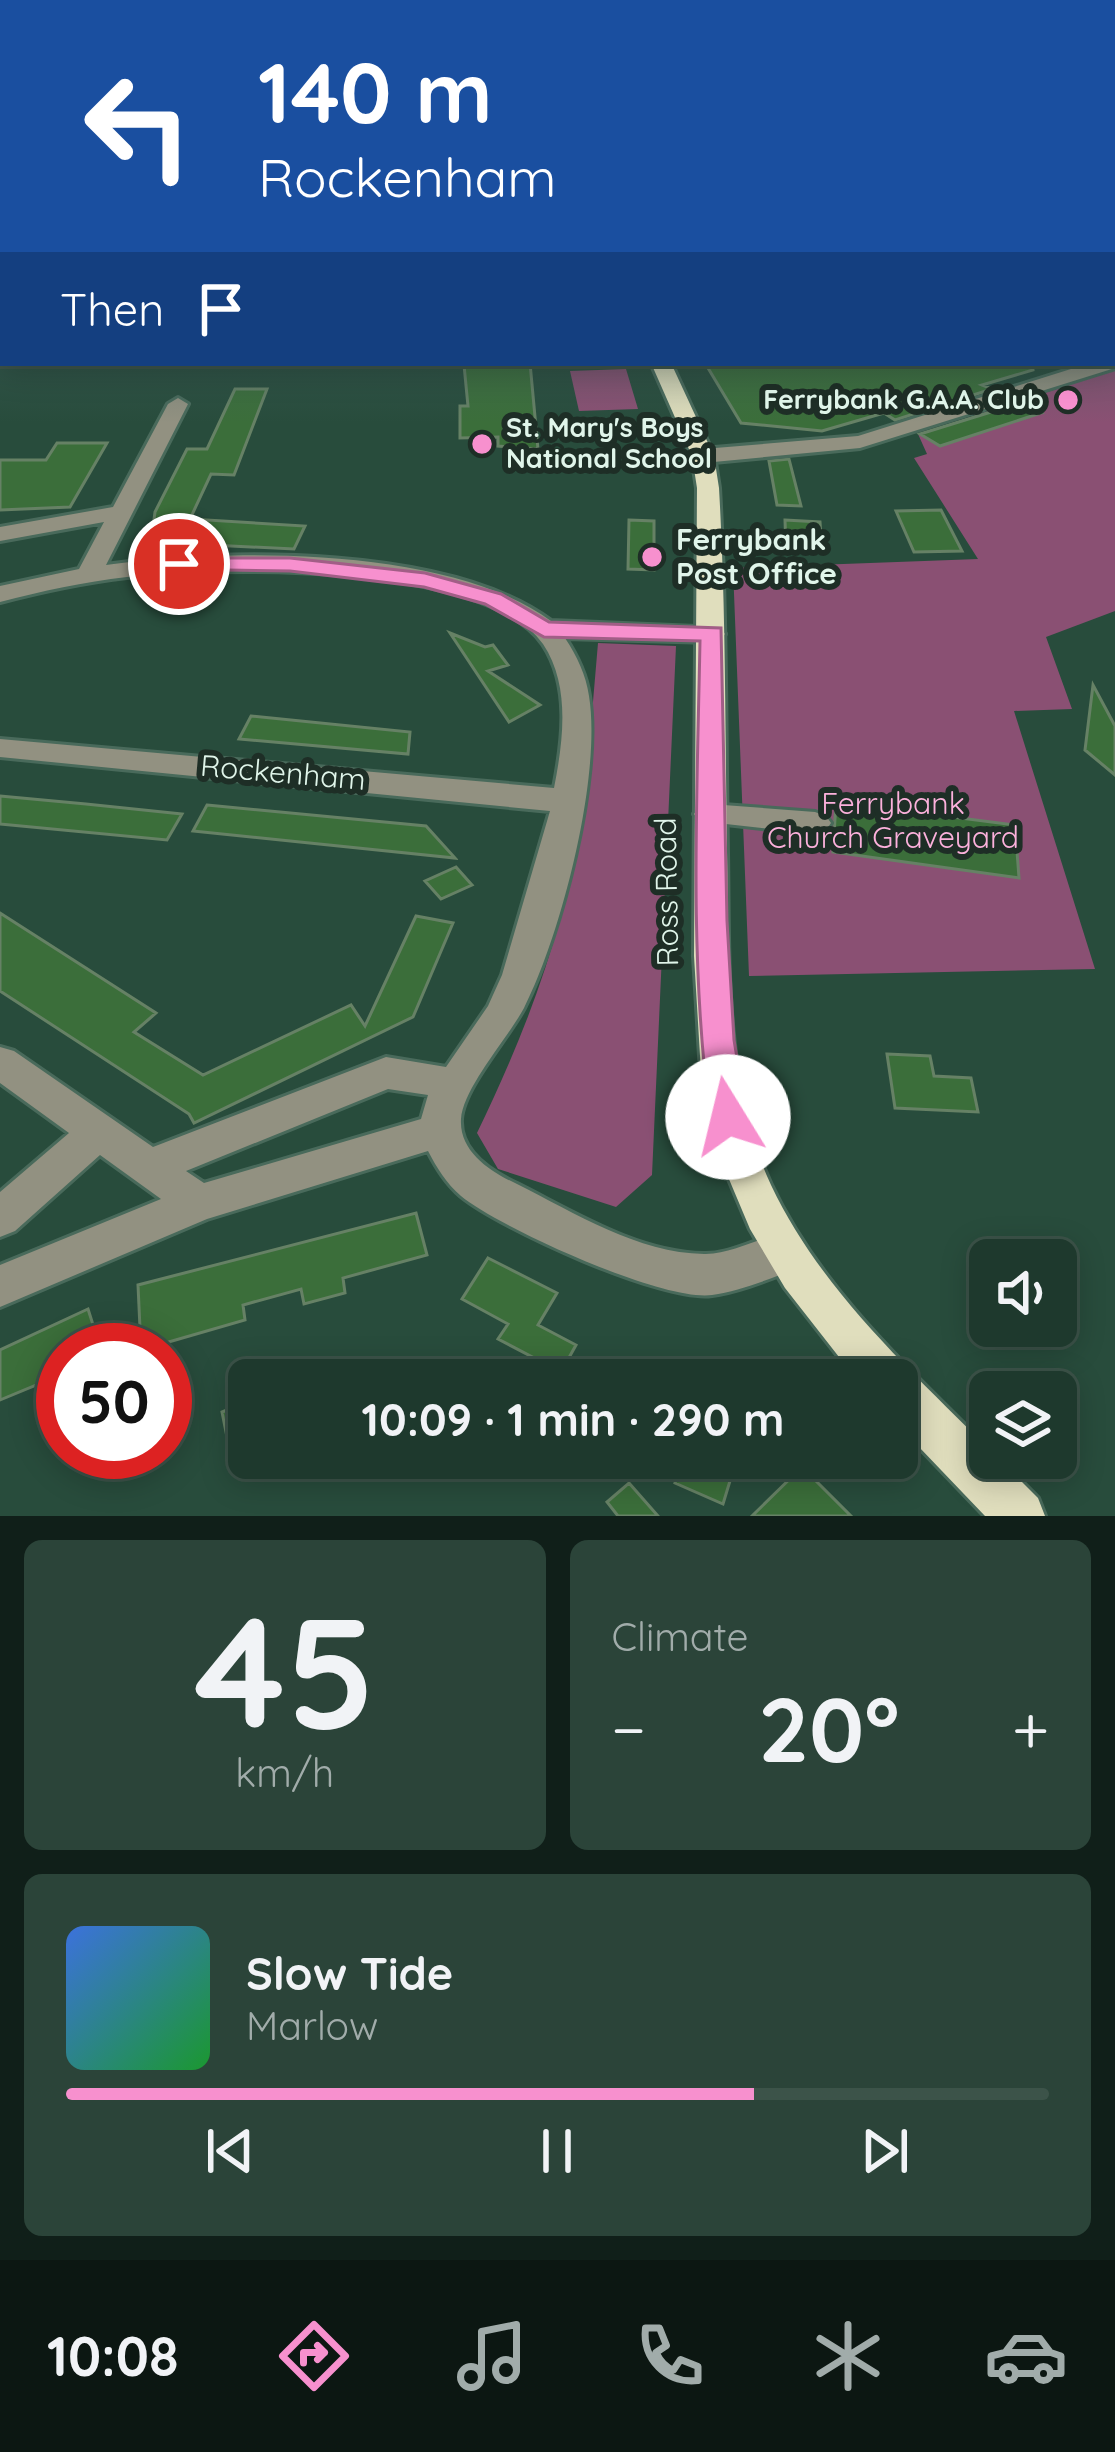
<!DOCTYPE html>
<html lang="en">
<head>
<meta charset="utf-8">
<style>
	:root { --surface:#1e392d; --page:#2b4439; --text:#f1f3f6; --muted:#a1acaa; --line:#3c5349; --accent:#f790ce }
	body { margin:0; font-family:Quicksand,sans-serif; background:var(--page); color:var(--text); height:100vh; display:flex; flex-direction:column; font-size:45px; white-space:nowrap }
	* { box-sizing:border-box; margin:0 }
	p { font-size:39px; color:var(--muted) }
	.icon { flex:none; width:66px; height:66px; fill:none; stroke:currentColor; stroke-width:2; stroke-linecap:round; stroke-linejoin:round }
	.map { position:relative; height:1516px; overflow:hidden }
	.panel { display:flex; flex-direction:column; gap:24px; padding:24px; background:#101f19; flex:1 }
	.panel>* { flex:none }
	.banner { position:absolute; left:0px; top:0px; width:1116px; height:366px; box-shadow:0 6px 30px #0003,0 0 0 3px var(--line); background:#1a4fa0; color:#fff; overflow:hidden }
	.tools { position:absolute; left:969px; top:1239px; display:grid; gap:24px }
	.tools a { display:grid; place-items:center; width:108px; height:108px; border-radius:18px; background:var(--surface); box-shadow:0 6px 30px #0003,0 0 0 3px var(--line); font-size:60px }
	.speed { position:absolute; left:36px; top:1323px; display:flex; gap:24px; font-size:60px; font-weight:700; text-align:center }
	.speed>* { display:grid; place-content:center; width:156px; height:156px; border-radius:50%; background:var(--surface); box-shadow:0 6px 30px #0003,0 0 0 3px var(--line); line-height:1 }
	.speed .limit { border:18px solid #d22; background:#fff; color:#111 }
	.pin { position:absolute; display:grid; place-items:center; width:102px; height:102px; color:#fff; margin:-51px; border:6px solid #fff; border-radius:50%; box-shadow:0 3px 12px #0007 }
	.me { position:absolute; width:132px; margin:-66px; rotate:351deg; stroke-linejoin:round; filter:drop-shadow(0 0 9px #0008) }
	.turn { display:flex; align-items:center; gap:42px; height:252px; padding:0 60px; font-size:54px }
	.turn .icon { width:156px; height:156px; stroke-width:2.5 }
	.turn b { display:block; font-size:84px; line-height:102px }
	.then { display:flex; align-items:center; height:114px; padding:0 60px; background:#0003; gap:24px; font-size:45px }
	.big { font-size:90px; font-weight:800; line-height:1.1 }
	.panel .widget { flex:1; display:flex; flex-direction:column; justify-content:center; gap:18px; min-width:0; padding:0 42px; border-radius:18px; background:var(--page) }
	.panel .dial { align-items:center; gap:0 }
	.dial b { font-size:156px; line-height:1 }
	.song { display:flex; align-items:center; gap:36px }
	.cover { width:144px; height:144px; border-radius:18px; background:linear-gradient(135deg,hsl(220 70% 55%),hsl(130 70% 35%)) }
	.played { height:12px; border-radius:6px; background:linear-gradient(90deg,var(--accent) 70%,var(--line) 70%) }
	.keys { display:flex; justify-content:space-around; direction:ltr }
	.heat { display:flex; justify-content:space-between; align-items:center; font-size:66px; direction:ltr }
	.panel .tiles { flex:1; display:grid; gap:24px; grid-template-columns:1fr 1fr }
	.widget:last-child { grid-column:span 2 }
	.trip { position:absolute; left:228px; top:1359px; width:690px; height:120px; border-radius:18px; background:var(--surface); box-shadow:0 6px 30px #0003,0 0 0 3px var(--line); font-weight:800; line-height:120px; text-align:center }
	.tab-bar { display:flex; height:192px; justify-content:space-around; align-items:center; background:#0c1712; color:var(--muted) }
	.tab-bar .icon { width:84px; height:84px }
	.tab-bar .selected { color:var(--accent) }
	.tab-bar b { font-size:54px; color:var(--text) }
	.map>svg:first-child { display:block }
	.green { fill:#8a5073 }
	.building { fill:#3b6e3a; stroke:#668165; stroke-width:3 }
	.lines { fill:none; stroke-linecap:round; stroke-linejoin:round }
	.minor-casing { stroke:#496a5b; stroke-width:6 }
	.major-casing { stroke:#496a5b; stroke-width:6 }
	.minor { fill:#929181; fill-rule:evenodd }
	.major { fill:#e0debd; fill-rule:evenodd }
	.route { fill:#f790ce; stroke:#a15e86; stroke-width:3 }
	.poi-dot { fill:#f790ce; stroke:#1e2e26; stroke-width:4.5 }
	.labels { text-anchor:middle; stroke-width:12; stroke-linejoin:round; paint-order:stroke }
	.far-poi-label { font-size:27px; font-weight:bold; fill:#e0f5ea; stroke:#1e2e26; text-anchor:end }
	.poi-label { font-size:30px; font-weight:bold; fill:#e0f5ea; stroke:#1e2e26; text-anchor:start }
	.street-label { font-size:30px; fill:#e0f5ea; stroke:#1e2e26 }
	.park-label { font-size:30px; fill:#fcb1dc; stroke:#1e2e26 }
</style>
</head>
<body>
<div class="map">
<svg width="1115" height="1516" viewBox="0 0 1115 1516">
	<rect width="100%" height="100%" fill="#284c3c"/>
	<path class="green" d="M 626,369 L 638,409 L 579,411 L 570,371 Z
		M 1115,370 L 1115,611 L 1046,637 L 1072,709 L 1014,711 L 1095,969 L 749,976 L 733,568 L 978,559 L 914,458 L 927,454 L 918,434 Z
		M 598,643 L 676,646 L 652,1175 L 616,1207 L 498,1169 L 477,1133 C 510,1065 541,991 560,918 C 584,829 590,735 598,643 Z"/>
	<path class="building" d="M 530,363 L 538,449 L 498,446 L 498,437 L 460,438 L 460,406 L 468,406 L 464,365 Z
		M 705,363 L 1032,363 L 1033,370 L 982,385 L 992,389 L 895,420 L 884,413 L 822,431 L 741,423 Z
		M 235,389 L 267,389 L 234,475 L 211,474 L 190,519 L 305,526 L 294,549 L 151,542 L 155,512 L 187,449 L 207,449 Z
		M 1020,403 L 1041,413 L 940,446 L 920,434 Z
		M 57,443 L 107,443 L 70,507 L 0,510 L 0,460 L 46,460 Z
		M 789,459 L 801,506 L 777,505 L 769,461 Z
		M 941,510 L 962,551 L 914,552 L 896,511 Z
		M 629,520 L 654,521 L 654,570 L 628,569 Z
		M 785,520 L 820,522 L 822,552 L 786,550 Z
		M 450,633 L 485,647 L 493,645 L 508,665 L 488,671 L 540,705 L 509,722 Z
		M 1093,685 L 1115,726 L 1115,775 L 1085,750 Z
		M 251,716 L 410,732 L 408,754 L 239,739 Z
		M 0,796 L 86,804 L 182,814 L 167,840 L 0,824 Z
		M 836,802 L 1015,825 L 1019,878 L 833,852 Z
		M 207,805 L 426,826 L 455,858 L 193,831 Z
		M 456,867 L 472,885 L 441,899 L 425,881 Z
		M 0,913 L 156,1013 L 134,1032 L 203,1075 L 351,1005 L 365,1026 L 416,916 L 453,923 L 413,1017 L 194,1123 L 189,1114 L 0,991 Z
		M 887,1054 L 930,1056 L 934,1076 L 971,1078 L 978,1112 L 895,1108 Z
		M 416,1213 L 427,1255 L 343,1278 L 345,1293 L 304,1304 L 301,1289 L 243,1305 L 245,1320 L 141,1350 L 138,1285 Z
		M 488,1258 L 557,1293 L 538,1325 L 576,1345 L 561,1372 L 498,1339 L 508,1324 L 462,1299 Z
		M 88,1309 L 101,1350 L 63,1350 L 63,1374 L 0,1400 L 0,1350 Z
		M 249,1401 L 249,1429 L 227,1437 L 222,1412 Z
		M 684,1458 L 703,1458 L 733,1471 L 723,1504 L 675,1483 Z
		M 802,1467 L 851,1516 L 752,1516 Z
		M 629,1483 L 658,1516 L 618,1516 L 607,1502 Z"/>
	<g class="lines">
		<g class="minor-casing">
			<path id="minor" d="M 3,236 L 3,246 L 0,247 L 0,237 Z
				M 0,309 L 3,309 L 0,322 Z
				M 1113,358 L 1115,368 L 860,448 L 703,463 L 692,456 L 703,449 L 858,436 L 1090,363 L 1113,363 Z
				M 178,398 L 188,404 L 106,565 C 228,548 450,546 551,621 L 721,628 L 725,634 L 721,640 L 712,642 L 565,638 C 577,656 586,675 589,696 C 602,776 561,936 524,1008 C 508,1038 463,1088 461,1119 C 459,1152 491,1172 517,1184 C 575,1213 638,1253 704,1254 C 738,1255 769,1227 801,1239 L 808,1253 L 801,1267 C 774,1277 741,1291 712,1295 C 663,1302 500,1228 461,1196 C 446,1183 437,1168 428,1151 L 207,1219 L 0,1307 L 0,1265 L 161,1199 L 100,1155 L 15,1231 L 0,1237 L 0,1192 L 69,1133 L 0,1083 L 0,1047 L 14,1051 L 153,1147 L 386,1057 L 446,1067 L 488,1006 L 502,975 L 550,811 L 0,757 L 0,739 L 554,788 C 563,742 571,686 543,644 C 485,561 219,566 127,577 C 84,582 42,591 0,602 L 0,586 L 79,569 L 104,522 L 0,541 L 0,527 L 113,507 L 168,404 ZM 388,1089 L 428,1095 L 421,1119 L 204,1183 L 186,1171 Z
				M 710,804 L 815,812 L 826,816 L 831,823 L 826,830 L 815,834 L 699,821 L 694,814 L 699,807 Z"/>
		</g>
		<g class="major-casing">
			<path id="major" d="M 651,363 L 671,363 L 714,456 L 719,488 C 726,610 725,731 727,853 C 729,963 723,1082 771,1185 C 820,1289 910,1370 990,1450 L 990,1458 L 998,1458 L 1038,1498 L 1045,1516 L 985,1516 L 897,1424 L 897,1380 L 857,1380 L 785,1288 L 750,1229 L 718,1153 L 702,1089 L 694,956 L 697,488 L 692,456 Z"/>
		</g>
		<use href="#minor" class="minor"/>
		<use href="#major" class="major"/>
	</g>
	<linearGradient id="sky" x2="0" y2="1"><stop stop-color="#162a21"/><stop offset="0.5" stop-color="#426161"/><stop offset="1" stop-color="#426161" stop-opacity="0"/></linearGradient>
	<rect width="1115" height="423" fill="url(#sky)"/>
	<path class="route" d="M 179,558 L 290,558 L 425,573 L 501,594 L 549,622 L 721,628 L 727,921 L 734,1040 L 747,1117 L 741,1128 L 728,1132 L 716,1128 L 710,1117 C 689,959 697,800 700,641 L 544,637 L 485,604 L 424,587 L 290,571 L 171,569 L 171,560 Z"/>
	<g class="poi-dot">
		<circle cx="1068" cy="400" r="12"/>
		<circle cx="482" cy="444" r="12"/>
		<circle cx="652" cy="557" r="12"/>
	</g>
	<g class="labels">
		<g class="far-poi-label">
			<text x="1044" y="409">Ferrybank G.A.A. Club</text>
			<text x="506" y="437" text-anchor="start">St. Mary's Boys<tspan x="506" dy="31">National School</tspan></text>
		</g>
		<g class="poi-label">
			<text x="676" y="550">Ferrybank<tspan x="676" dy="34">Post Office</tspan></text>
		</g>
		<g class="street-label">
			<text transform="translate(283 773) rotate(5)" y="10">Rockenham</text>
			<text transform="translate(667 892) rotate(-91)" y="10">Ross Road</text>
		</g>
		<g class="park-label">
			<text x="893" y="814">Ferrybank<tspan x="893" dy="34">Church Graveyard</tspan></text>
		</g>
	</g>
</svg>
<div class="tools">
<a><svg class="icon" aria-label="sound" viewBox="0 0 24 24"><path d="M4 9h4l5-4v14l-5-4H4zM17 9q2 3 0 6"/></svg></a>
<a><svg class="icon" aria-label="layers" viewBox="0 0 24 24"><path d="M12 4l9 5-9 5-9-5zM3 14l9 5 9-5"/></svg></a>
</div>
<div class="speed"><div class="limit">50</div></div>
<div class="pin" style="left:179px;top:564px;background:#d93025"><svg class="icon" aria-label="arrive" viewBox="0 0 24 24"><path d="M6 21V4h12l-3 4 3 4H6"/></svg></div>
<svg class="me" style="left:728px;top:1117px" viewBox="-20 -20 40 40"><circle r="19" fill="#fff"/><path d="M0-13L10 11 0 6-10 11z" fill="#f790ce"/></svg>
<div class="trip">10:09 · 1 min · 290 m</div>
<div class="banner">
<div class="turn"><svg class="icon" aria-label="left" viewBox="0 0 24 24"><path d="M17 20v-9H6M10 6l-5 5 5 5"/></svg><div><b>140 m</b>Rockenham</div></div>
<div class="then">Then<svg class="icon" aria-label="arrive" viewBox="0 0 24 24"><path d="M6 21V4h12l-3 4 3 4H6"/></svg></div>
</div>
</div>
<section class="panel">
<div class="tiles">
<div class="widget dial"><b>45</b><p>km/h</p></div>
<div class="widget"><p>Climate</p>
<div class="heat"><a>−</a><b class="big">20°</b><a>+</a></div>
</div>
<div class="widget">
<div class="song"><i class="cover"></i><div><b>Slow Tide</b><p>Marlow</p></div></div>
<div class="played"></div>
<div class="keys"><svg class="icon" aria-label="previous" viewBox="0 0 24 24"><path d="M18 5L8 12l10 7zM5 5v14"/></svg><svg class="icon" aria-label="pause" viewBox="0 0 24 24"><path d="M8 5v14M16 5v14"/></svg><svg class="icon" aria-label="next" viewBox="0 0 24 24"><path d="M6 5l10 7-10 7zM19 5v14"/></svg></div>
</div>
</div>
</section>
<nav class="tab-bar">
<b>10:08</b>
<svg class="icon selected" aria-label="directions" viewBox="0 0 24 24"><path d="M12 3l9 9-9 9-9-9zM9 14v-3h6M13 9l2 2-2 2"/></svg>
<svg class="icon" aria-label="music" viewBox="0 0 24 24"><path d="M9 18V5l10-2v13"/><circle cx="6" cy="18" r="3"/><circle cx="16" cy="16" r="3"/></svg>
<svg class="icon" aria-label="phone" viewBox="0 0 24 24"><path d="M5 4h4l2 5-3 2q2 4 5 5l2-3 5 2v4C11 20 4 13 5 4z"/></svg>
<svg class="icon" aria-label="climate" viewBox="0 0 24 24"><path d="M12 3v18M4 7l16 10M4 17L20 7"/></svg>
<svg class="icon" aria-label="car" viewBox="0 0 24 24"><path d="M5 17H2v-5l4-1 3-4h7l3 4 3 1v5h-3M9 17h6M6 11h13"/><circle cx="7" cy="17" r="2"/><circle cx="17" cy="17" r="2"/></svg>
</nav>
</body>
</html>
